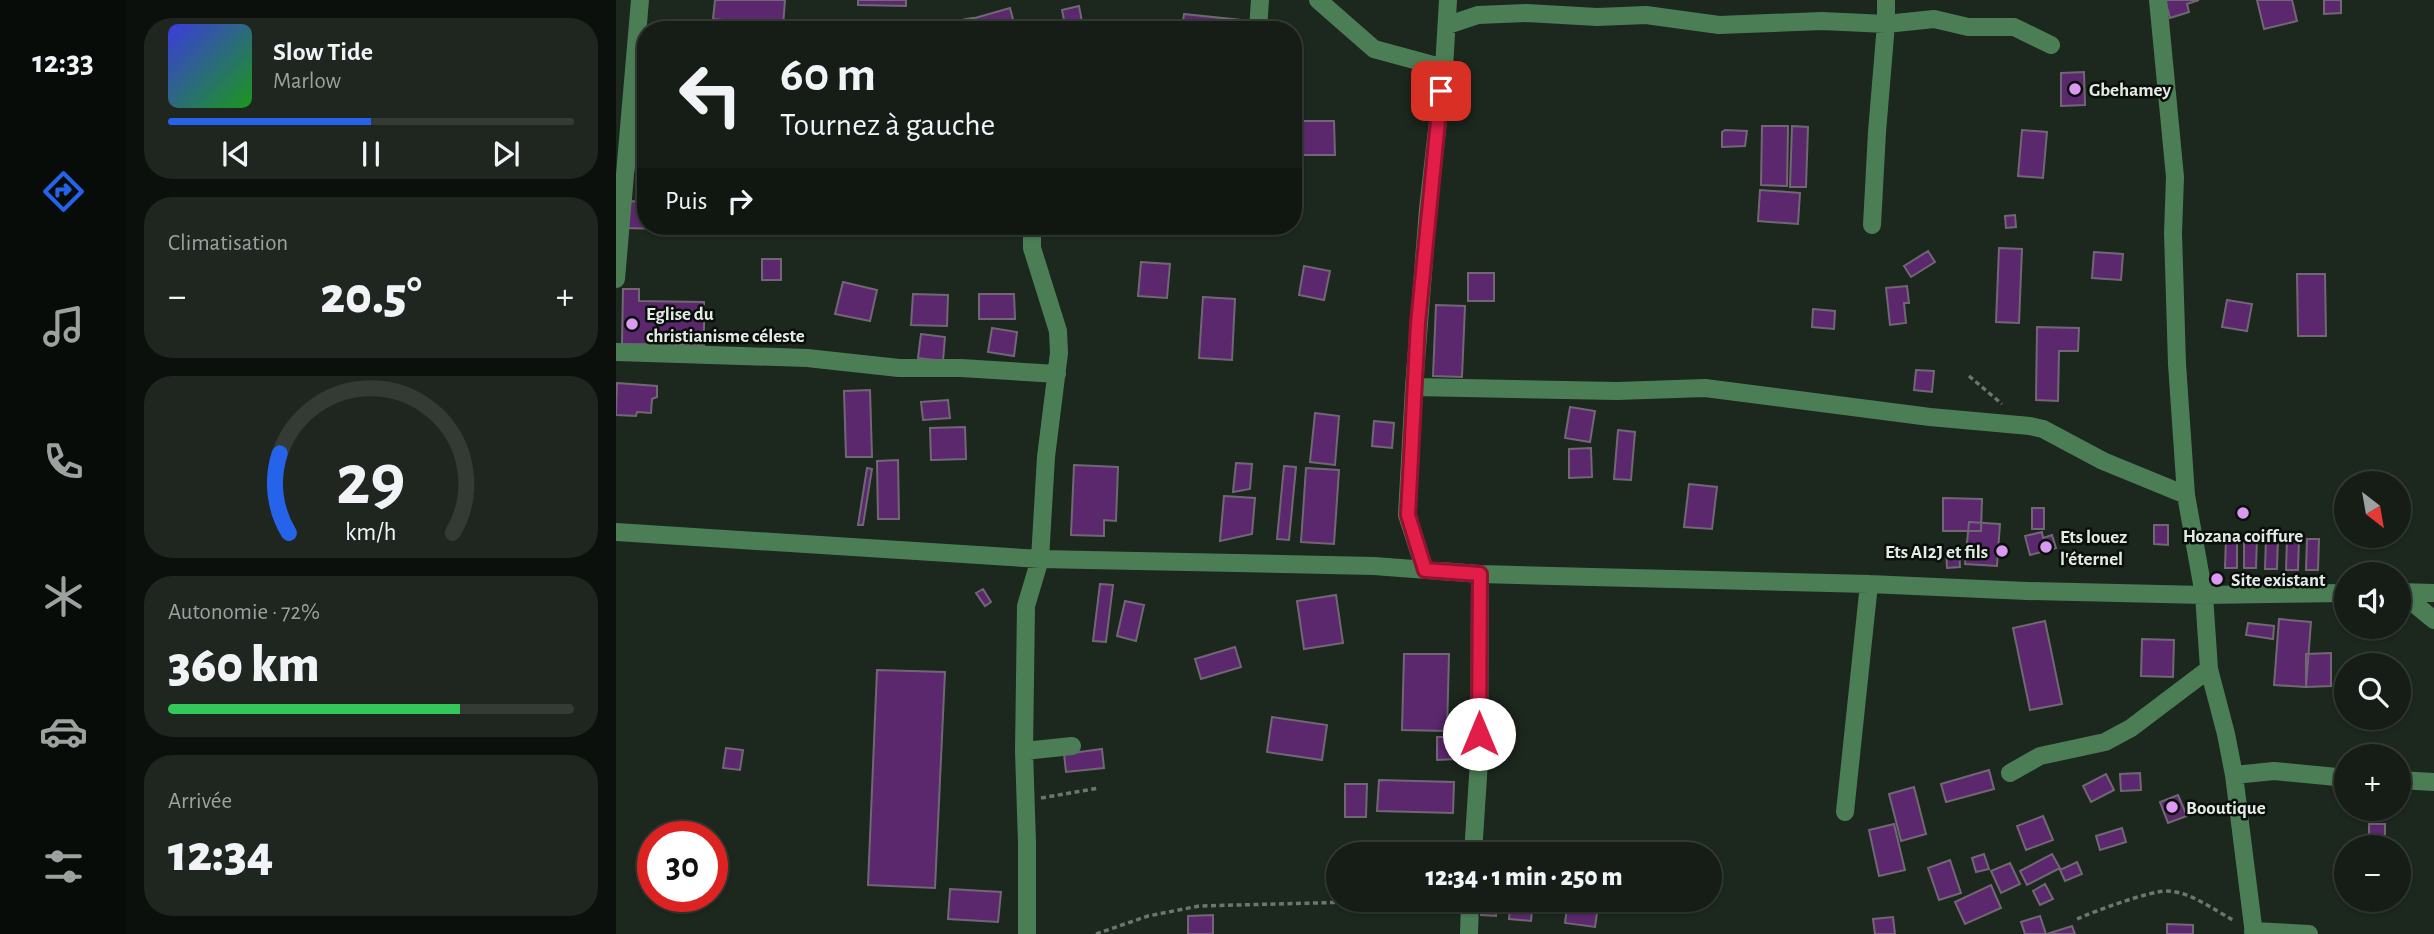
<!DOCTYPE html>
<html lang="fr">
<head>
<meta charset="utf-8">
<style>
	:root { --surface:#151d16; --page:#1e261f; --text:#f1f3f6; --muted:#9da2a1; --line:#343b35; --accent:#2563eb }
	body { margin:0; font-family:"Alegreya Sans",sans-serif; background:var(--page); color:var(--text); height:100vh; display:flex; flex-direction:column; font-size:26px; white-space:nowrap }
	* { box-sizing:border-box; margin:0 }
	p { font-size:23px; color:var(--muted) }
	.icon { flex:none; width:38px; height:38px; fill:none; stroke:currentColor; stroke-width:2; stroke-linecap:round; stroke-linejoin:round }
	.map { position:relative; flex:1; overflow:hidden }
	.drawer { display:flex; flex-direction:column; gap:18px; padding:18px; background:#0c100c; width:490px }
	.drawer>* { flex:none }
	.guide { position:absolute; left:21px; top:21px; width:665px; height:214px; border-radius:28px; box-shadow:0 2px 5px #0004,0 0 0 2px var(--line); background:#151d16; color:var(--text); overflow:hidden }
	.needle { width:46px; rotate:149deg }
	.fabs { position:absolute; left:1718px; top:471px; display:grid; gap:14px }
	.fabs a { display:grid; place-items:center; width:77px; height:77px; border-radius:50%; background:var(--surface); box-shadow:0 2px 5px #0004,0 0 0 2px var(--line); font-size:35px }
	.speed { position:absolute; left:21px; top:821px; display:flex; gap:14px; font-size:35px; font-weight:700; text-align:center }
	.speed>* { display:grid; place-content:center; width:91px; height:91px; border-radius:50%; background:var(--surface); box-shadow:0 2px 5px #0004,0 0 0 2px var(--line); line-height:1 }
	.speed .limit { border:10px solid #d22; background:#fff; color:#111 }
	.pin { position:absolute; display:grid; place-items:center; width:60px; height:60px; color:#fff; margin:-30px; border-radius:14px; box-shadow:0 4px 10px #0006 }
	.me { position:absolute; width:77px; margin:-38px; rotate:0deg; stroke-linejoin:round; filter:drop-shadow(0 0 5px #0008) }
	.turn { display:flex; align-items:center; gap:24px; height:147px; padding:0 28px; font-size:32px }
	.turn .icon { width:91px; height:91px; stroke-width:2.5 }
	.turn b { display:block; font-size:49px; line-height:60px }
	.then { display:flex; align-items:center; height:66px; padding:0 28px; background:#0003; gap:14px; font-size:26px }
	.big { font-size:52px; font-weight:800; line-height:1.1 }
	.drawer .widget { flex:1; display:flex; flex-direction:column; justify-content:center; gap:10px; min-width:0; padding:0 24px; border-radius:28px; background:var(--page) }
	.drawer .dial { align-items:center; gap:0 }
	.dial svg { height:182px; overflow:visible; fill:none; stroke:var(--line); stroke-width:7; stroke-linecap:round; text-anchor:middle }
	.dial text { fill:var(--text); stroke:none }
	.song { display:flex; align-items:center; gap:21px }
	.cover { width:84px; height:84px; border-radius:10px; background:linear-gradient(135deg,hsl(240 70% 55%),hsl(120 70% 35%)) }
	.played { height:7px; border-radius:4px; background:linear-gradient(90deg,var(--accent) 50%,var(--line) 50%) }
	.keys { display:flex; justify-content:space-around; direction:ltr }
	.heat { display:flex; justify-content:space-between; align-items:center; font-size:38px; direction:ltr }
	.charge { height:10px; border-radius:5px; background:linear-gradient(90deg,#34c759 72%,var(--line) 0) }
	.trip { position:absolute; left:710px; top:842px; width:396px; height:70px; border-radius:35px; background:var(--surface); box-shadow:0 2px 5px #0004,0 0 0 2px var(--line); font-weight:800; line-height:70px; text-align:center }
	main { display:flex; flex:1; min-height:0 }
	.menu { display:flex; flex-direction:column; width:126px; justify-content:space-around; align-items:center; background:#080c09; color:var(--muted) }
	.menu .icon { width:49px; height:49px }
	.menu .on { color:var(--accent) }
	.menu b { font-size:32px; color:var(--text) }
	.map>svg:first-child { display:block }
	.building { fill:#5b276d; stroke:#716774; stroke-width:2 }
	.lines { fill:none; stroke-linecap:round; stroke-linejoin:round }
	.path { stroke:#6d766e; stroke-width:3.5; stroke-dasharray:5 3.5; stroke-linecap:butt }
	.minor { stroke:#4c7e56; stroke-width:18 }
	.route-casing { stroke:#92132f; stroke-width:18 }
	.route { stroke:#e11d48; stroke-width:12 }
	.poi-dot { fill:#dc99f4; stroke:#0a0f0b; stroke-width:2.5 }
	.labels { text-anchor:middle; stroke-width:5; stroke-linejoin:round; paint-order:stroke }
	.poi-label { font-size:19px; font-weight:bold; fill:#e4ebe5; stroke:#0a0f0b; text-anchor:start }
</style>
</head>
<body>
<main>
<nav class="menu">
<b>12:33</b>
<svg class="icon on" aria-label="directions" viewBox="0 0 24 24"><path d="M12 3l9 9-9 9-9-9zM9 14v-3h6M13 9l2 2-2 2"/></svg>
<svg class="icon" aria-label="music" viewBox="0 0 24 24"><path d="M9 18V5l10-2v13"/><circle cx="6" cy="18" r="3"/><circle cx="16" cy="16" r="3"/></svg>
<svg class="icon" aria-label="phone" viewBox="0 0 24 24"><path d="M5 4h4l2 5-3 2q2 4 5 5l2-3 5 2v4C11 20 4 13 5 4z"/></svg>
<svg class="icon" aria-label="climate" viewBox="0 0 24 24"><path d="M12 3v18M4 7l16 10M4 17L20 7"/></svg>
<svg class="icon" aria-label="car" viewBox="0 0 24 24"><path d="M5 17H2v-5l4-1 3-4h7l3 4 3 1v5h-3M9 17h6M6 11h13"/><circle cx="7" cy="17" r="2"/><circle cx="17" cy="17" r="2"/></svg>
<svg class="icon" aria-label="filters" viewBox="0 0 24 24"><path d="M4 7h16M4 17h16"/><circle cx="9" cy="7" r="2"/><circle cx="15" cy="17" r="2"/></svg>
</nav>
<section class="drawer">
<div class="widget">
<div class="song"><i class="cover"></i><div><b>Slow Tide</b><p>Marlow</p></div></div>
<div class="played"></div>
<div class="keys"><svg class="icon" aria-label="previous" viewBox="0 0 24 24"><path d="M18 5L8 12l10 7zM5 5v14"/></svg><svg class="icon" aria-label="pause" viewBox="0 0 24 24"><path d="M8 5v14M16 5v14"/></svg><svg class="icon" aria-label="next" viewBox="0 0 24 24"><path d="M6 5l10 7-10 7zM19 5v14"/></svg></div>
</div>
<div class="widget"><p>Climatisation</p>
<div class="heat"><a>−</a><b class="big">20.5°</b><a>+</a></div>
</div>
<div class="widget dial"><svg viewBox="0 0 100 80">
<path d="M14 69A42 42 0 1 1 86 69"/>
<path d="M14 69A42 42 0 0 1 10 34" stroke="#2563eb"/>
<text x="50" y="56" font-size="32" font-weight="700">29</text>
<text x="50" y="72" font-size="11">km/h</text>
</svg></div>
<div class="widget"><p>Autonomie · 72%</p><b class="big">360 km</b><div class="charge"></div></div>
<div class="widget"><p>Arrivée</p><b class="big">12:34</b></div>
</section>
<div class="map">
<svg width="1818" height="934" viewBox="0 0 1818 934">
	<rect width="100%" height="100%" fill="#1c271e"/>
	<path class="building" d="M 99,0 L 169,0 L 167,26 L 97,19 Z
		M 242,0 L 290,0 L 290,6 L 242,5 Z
		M 1549,0 L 1583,0 L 1571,4 L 1573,12 L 1554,18 Z
		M 1641,0 L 1676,0 L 1681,21 L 1648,29 Z
		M 1708,0 L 1725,0 L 1725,13 L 1708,14 Z
		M 463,6 L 467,27 L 450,30 L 446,10 Z
		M 394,8 L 398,23 L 374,30 L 363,30 L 359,18 Z
		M 568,14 L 625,20 L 624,30 L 566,30 Z
		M 357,18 L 359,30 L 324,30 L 323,24 Z
		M 1468,72 L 1469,105 L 1445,106 L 1445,73 Z
		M 684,121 L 718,121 L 719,155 L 684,155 Z
		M 1146,126 L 1172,126 L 1171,186 L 1145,185 Z
		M 1176,126 L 1192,127 L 1190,187 L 1174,187 Z
		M 1109,130 L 1131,131 L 1129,146 L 1106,147 L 1106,132 Z
		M 1406,130 L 1431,132 L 1427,178 L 1402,176 Z
		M 30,143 L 30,170 L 20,172 L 15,146 Z
		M 1144,190 L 1184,193 L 1182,224 L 1142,221 Z
		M 11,201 L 30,202 L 30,226 L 48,226 L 48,229 L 9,228 Z
		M 1399,215 L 1400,227 L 1390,228 L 1389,216 Z
		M 146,226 L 171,226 L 170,234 L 146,232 Z
		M 1383,248 L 1406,249 L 1403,323 L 1380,322 Z
		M 1312,251 L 1319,262 L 1295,277 L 1288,266 Z
		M 1478,252 L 1507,254 L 1505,280 L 1476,278 Z
		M 146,259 L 165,259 L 165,280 L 146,280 Z
		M 525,262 L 554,264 L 551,298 L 522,296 Z
		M 688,266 L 714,271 L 708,300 L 683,295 Z
		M 852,273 L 878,273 L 878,301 L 852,301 Z
		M 1681,274 L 1709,274 L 1710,336 L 1682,336 Z
		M 227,282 L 261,290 L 254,321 L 219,314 Z
		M 1291,286 L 1293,303 L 1288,303 L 1290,323 L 1274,325 L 1270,288 Z
		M 7,289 L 23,289 L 23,301 L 88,302 L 88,345 L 6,344 Z
		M 297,294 L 332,295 L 331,326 L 295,325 Z
		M 363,294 L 398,294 L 399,319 L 363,319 Z
		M 587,297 L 619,299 L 616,360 L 583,358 Z
		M 1611,300 L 1636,304 L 1631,331 L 1606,327 Z
		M 820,305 L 849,306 L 846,377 L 817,376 Z
		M 1197,309 L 1219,311 L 1218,329 L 1196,327 Z
		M 1421,327 L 1463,328 L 1462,351 L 1443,351 L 1442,401 L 1420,400 Z
		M 376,328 L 401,332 L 398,356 L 372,352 Z
		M 305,334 L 329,337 L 327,361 L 302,358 Z
		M 1300,370 L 1318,371 L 1316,392 L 1298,390 Z
		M 1,383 L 41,386 L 41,397 L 36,399 L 35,413 L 21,412 L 20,416 L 0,415 Z
		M 254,390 L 256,457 L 230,457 L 228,391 Z
		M 332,400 L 334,418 L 307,420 L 305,402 Z
		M 954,407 L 979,411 L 974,442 L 949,438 Z
		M 699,413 L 723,416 L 719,465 L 694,462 Z
		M 758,421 L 778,423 L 776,448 L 756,446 Z
		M 349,427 L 350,459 L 315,460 L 314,428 Z
		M 1002,430 L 1019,432 L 1015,480 L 998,479 Z
		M 975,448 L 976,477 L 953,478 L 953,449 Z
		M 282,460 L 283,519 L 262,519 L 261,461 Z
		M 620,463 L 636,464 L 634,489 L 617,492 Z
		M 458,465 L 502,467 L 500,521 L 488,520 L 488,536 L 455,535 Z
		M 668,466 L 680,467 L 673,540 L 661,539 Z
		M 251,468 L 256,469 L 247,525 L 242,525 Z
		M 690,468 L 723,470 L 718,544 L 685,542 Z
		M 1073,484 L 1101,487 L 1096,529 L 1068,527 Z
		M 608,496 L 639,498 L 636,534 L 604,541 Z
		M 1327,498 L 1366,499 L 1365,531 L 1327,531 Z
		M 1416,508 L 1428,508 L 1428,529 L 1416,529 Z
		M 1353,522 L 1384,524 L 1381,566 L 1349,564 Z
		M 1538,525 L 1552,525 L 1552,545 L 1538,544 Z
		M 1426,532 L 1427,538 L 1436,535 L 1440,548 L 1414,555 L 1409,536 Z
		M 1610,537 L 1621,537 L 1621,568 L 1609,568 Z
		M 1628,537 L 1641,537 L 1640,568 L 1628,568 Z
		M 1650,538 L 1662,538 L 1661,569 L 1649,569 Z
		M 1671,539 L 1683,539 L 1682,570 L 1670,570 Z
		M 1691,539 L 1703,539 L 1702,570 L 1690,570 Z
		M 1343,549 L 1344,567 L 1331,568 L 1330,550 Z
		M 484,584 L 497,585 L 490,642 L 477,641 Z
		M 367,589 L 375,602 L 369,606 L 360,593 Z
		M 720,595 L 727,643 L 688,649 L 681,601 Z
		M 509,601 L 528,605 L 520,641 L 501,636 Z
		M 1663,619 L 1695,622 L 1690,687 L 1658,685 Z
		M 1429,621 L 1446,704 L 1414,710 L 1397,628 Z
		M 1632,623 L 1658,626 L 1657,639 L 1630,635 Z
		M 1526,639 L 1558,640 L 1557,677 L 1525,676 Z
		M 619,647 L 625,667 L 585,679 L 579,659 Z
		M 1715,653 L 1715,686 L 1690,687 L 1690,654 Z
		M 788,654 L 833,654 L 831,731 L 786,730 Z
		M 261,670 L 329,672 L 319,888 L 252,885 Z
		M 656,717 L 711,725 L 706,760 L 651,752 Z
		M 821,737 L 840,737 L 840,759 L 821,760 Z
		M 110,748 L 127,750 L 124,770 L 107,768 Z
		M 486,749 L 488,768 L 450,772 L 448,754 Z
		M 1373,770 L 1378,789 L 1330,802 L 1325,784 Z
		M 1524,773 L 1525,790 L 1505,791 L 1504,774 Z
		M 1490,774 L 1498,790 L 1475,802 L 1467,786 Z
		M 763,780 L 838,782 L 837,813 L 761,811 Z
		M 729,784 L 751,784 L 750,817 L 729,817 Z
		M 1298,787 L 1310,834 L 1285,841 L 1273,794 Z
		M 1562,795 L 1571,816 L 1552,823 L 1544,802 Z
		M 1427,816 L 1437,840 L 1410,850 L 1401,826 Z
		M 1278,824 L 1289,870 L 1263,876 L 1253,830 Z
		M 1753,824 L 1769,824 L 1769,847 L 1753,847 Z
		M 1506,828 L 1510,842 L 1484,850 L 1480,836 Z
		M 1368,854 L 1373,869 L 1360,872 L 1356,858 Z
		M 1436,854 L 1444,868 L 1411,885 L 1404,871 Z
		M 1334,860 L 1345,893 L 1323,900 L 1312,868 Z
		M 1461,862 L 1466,874 L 1449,881 L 1444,870 Z
		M 1394,863 L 1404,884 L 1385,893 L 1375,871 Z
		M 1429,884 L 1437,899 L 1424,905 L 1417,891 Z
		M 1375,885 L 1385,908 L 1349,924 L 1339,902 Z
		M 334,889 L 385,892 L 382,922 L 332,919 Z
		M 866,900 L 880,900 L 880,916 L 865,915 Z
		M 895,900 L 917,900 L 915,921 L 893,919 Z
		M 952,900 L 983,900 L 979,927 L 949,923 Z
		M 597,915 L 597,934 L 572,934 L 572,916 Z
		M 1424,916 L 1430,934 L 1409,934 L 1405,922 Z
		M 1277,917 L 1279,934 L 1259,934 L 1257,919 Z
		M 1551,924 L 1577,925 L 1577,934 L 1551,934 Z
		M 1456,926 L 1459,934 L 1431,934 Z"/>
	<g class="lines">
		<path class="path" d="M 1353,376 L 1386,404
			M 425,798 L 483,788
			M 1461,919 C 1479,911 1533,891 1551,891 C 1573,891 1598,910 1617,920
			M 480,934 L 532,916 L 583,906 L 814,900"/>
		<path class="minor" d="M 702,0 L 758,49 L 828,68 L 812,209 L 798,387 L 1001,391 L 1089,388 L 1314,417 L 1414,426 L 1427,429 L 1487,461 L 1570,495
			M 1542,0 L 1559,177 L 1557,233 L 1561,364 L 1570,495 L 1588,595 L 1593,669 L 1610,734 L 1618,775 L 1638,934
			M 832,25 L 862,15 L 911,13 L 981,17 L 1030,15 L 1103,25 L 1206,21 L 1270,24 L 1270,0
			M 642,30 L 644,0
			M 828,68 L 832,0
			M 1256,225 L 1261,132 L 1270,24 L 1318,19 L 1352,27 L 1398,27 L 1435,45
			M 0,279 L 24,0
			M 0,352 L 191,358 L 283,368 L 345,368 L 441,374
			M 798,387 L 791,515 L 809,570
			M 0,532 L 424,559 L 758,566 L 864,574 L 1253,584 L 1411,591 L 1588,595 L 1731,593
			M 1783,592 L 1818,593
			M 1784,592 L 1818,620
			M 408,751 L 456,746
			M 1394,773 L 1424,756 L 1489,742 L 1515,728 L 1593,669
			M 1618,775 L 1658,771 L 1731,778
			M 1783,780 L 1818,782
			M 1229,812 L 1253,584
			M 857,854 L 863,761 L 864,574
			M 1637,931 L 1693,934
			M 411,934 L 411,843 L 408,751 L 410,606 L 424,559 L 430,457 L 443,353 L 442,331 L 416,248 L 416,226
			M 853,934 L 854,900"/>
	</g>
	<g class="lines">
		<g class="route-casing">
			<path id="route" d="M 825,91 L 802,323 L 792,515 L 809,570 L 864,574 L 863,734"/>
		</g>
		<use href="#route" class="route"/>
	</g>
	<g class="poi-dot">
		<circle cx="1459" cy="89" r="7"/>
		<circle cx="16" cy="324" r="7"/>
		<circle cx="1627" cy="513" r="7"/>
		<circle cx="1430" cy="547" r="7"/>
		<circle cx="1386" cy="551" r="7"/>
		<circle cx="1601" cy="579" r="7"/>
		<circle cx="1556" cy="807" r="7"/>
	</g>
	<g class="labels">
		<g class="poi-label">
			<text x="1473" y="96">Gbehamey</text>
			<text x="30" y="320">Eglise du<tspan x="30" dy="22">christianisme céleste</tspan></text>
			<text x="1627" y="542" text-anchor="middle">Hozana coiffure</text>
			<text x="1444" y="543">Ets louez<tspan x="1444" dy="22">l'éternel</tspan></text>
			<text x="1372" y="558" text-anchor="end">Ets AI2J et fils</text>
			<text x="1615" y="586">Site existant</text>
			<text x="1570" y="814">Booutique</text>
		</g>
	</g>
</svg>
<div class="fabs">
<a><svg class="needle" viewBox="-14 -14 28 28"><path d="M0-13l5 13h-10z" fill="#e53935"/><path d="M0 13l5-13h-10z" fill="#9da2a1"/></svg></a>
<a><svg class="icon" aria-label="sound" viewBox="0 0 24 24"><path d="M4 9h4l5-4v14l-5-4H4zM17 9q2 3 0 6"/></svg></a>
<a><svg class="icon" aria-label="search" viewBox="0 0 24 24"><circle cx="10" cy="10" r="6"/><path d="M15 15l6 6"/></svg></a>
<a>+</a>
<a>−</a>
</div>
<div class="speed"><div class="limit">30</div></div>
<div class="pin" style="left:825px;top:91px;background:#d93025"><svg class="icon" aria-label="arrive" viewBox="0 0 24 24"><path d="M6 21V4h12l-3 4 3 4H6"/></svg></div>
<svg class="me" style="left:863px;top:734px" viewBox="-20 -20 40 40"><circle r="19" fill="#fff"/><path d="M0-13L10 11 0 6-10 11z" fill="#e11d48"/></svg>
<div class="trip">12:34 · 1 min · 250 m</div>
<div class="guide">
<div class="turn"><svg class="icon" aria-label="left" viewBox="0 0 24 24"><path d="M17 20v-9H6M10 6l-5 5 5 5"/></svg><div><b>60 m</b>Tournez à gauche</div></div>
<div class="then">Puis<svg class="icon" aria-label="right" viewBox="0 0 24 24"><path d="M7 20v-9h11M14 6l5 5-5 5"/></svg></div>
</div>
</div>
</main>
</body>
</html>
